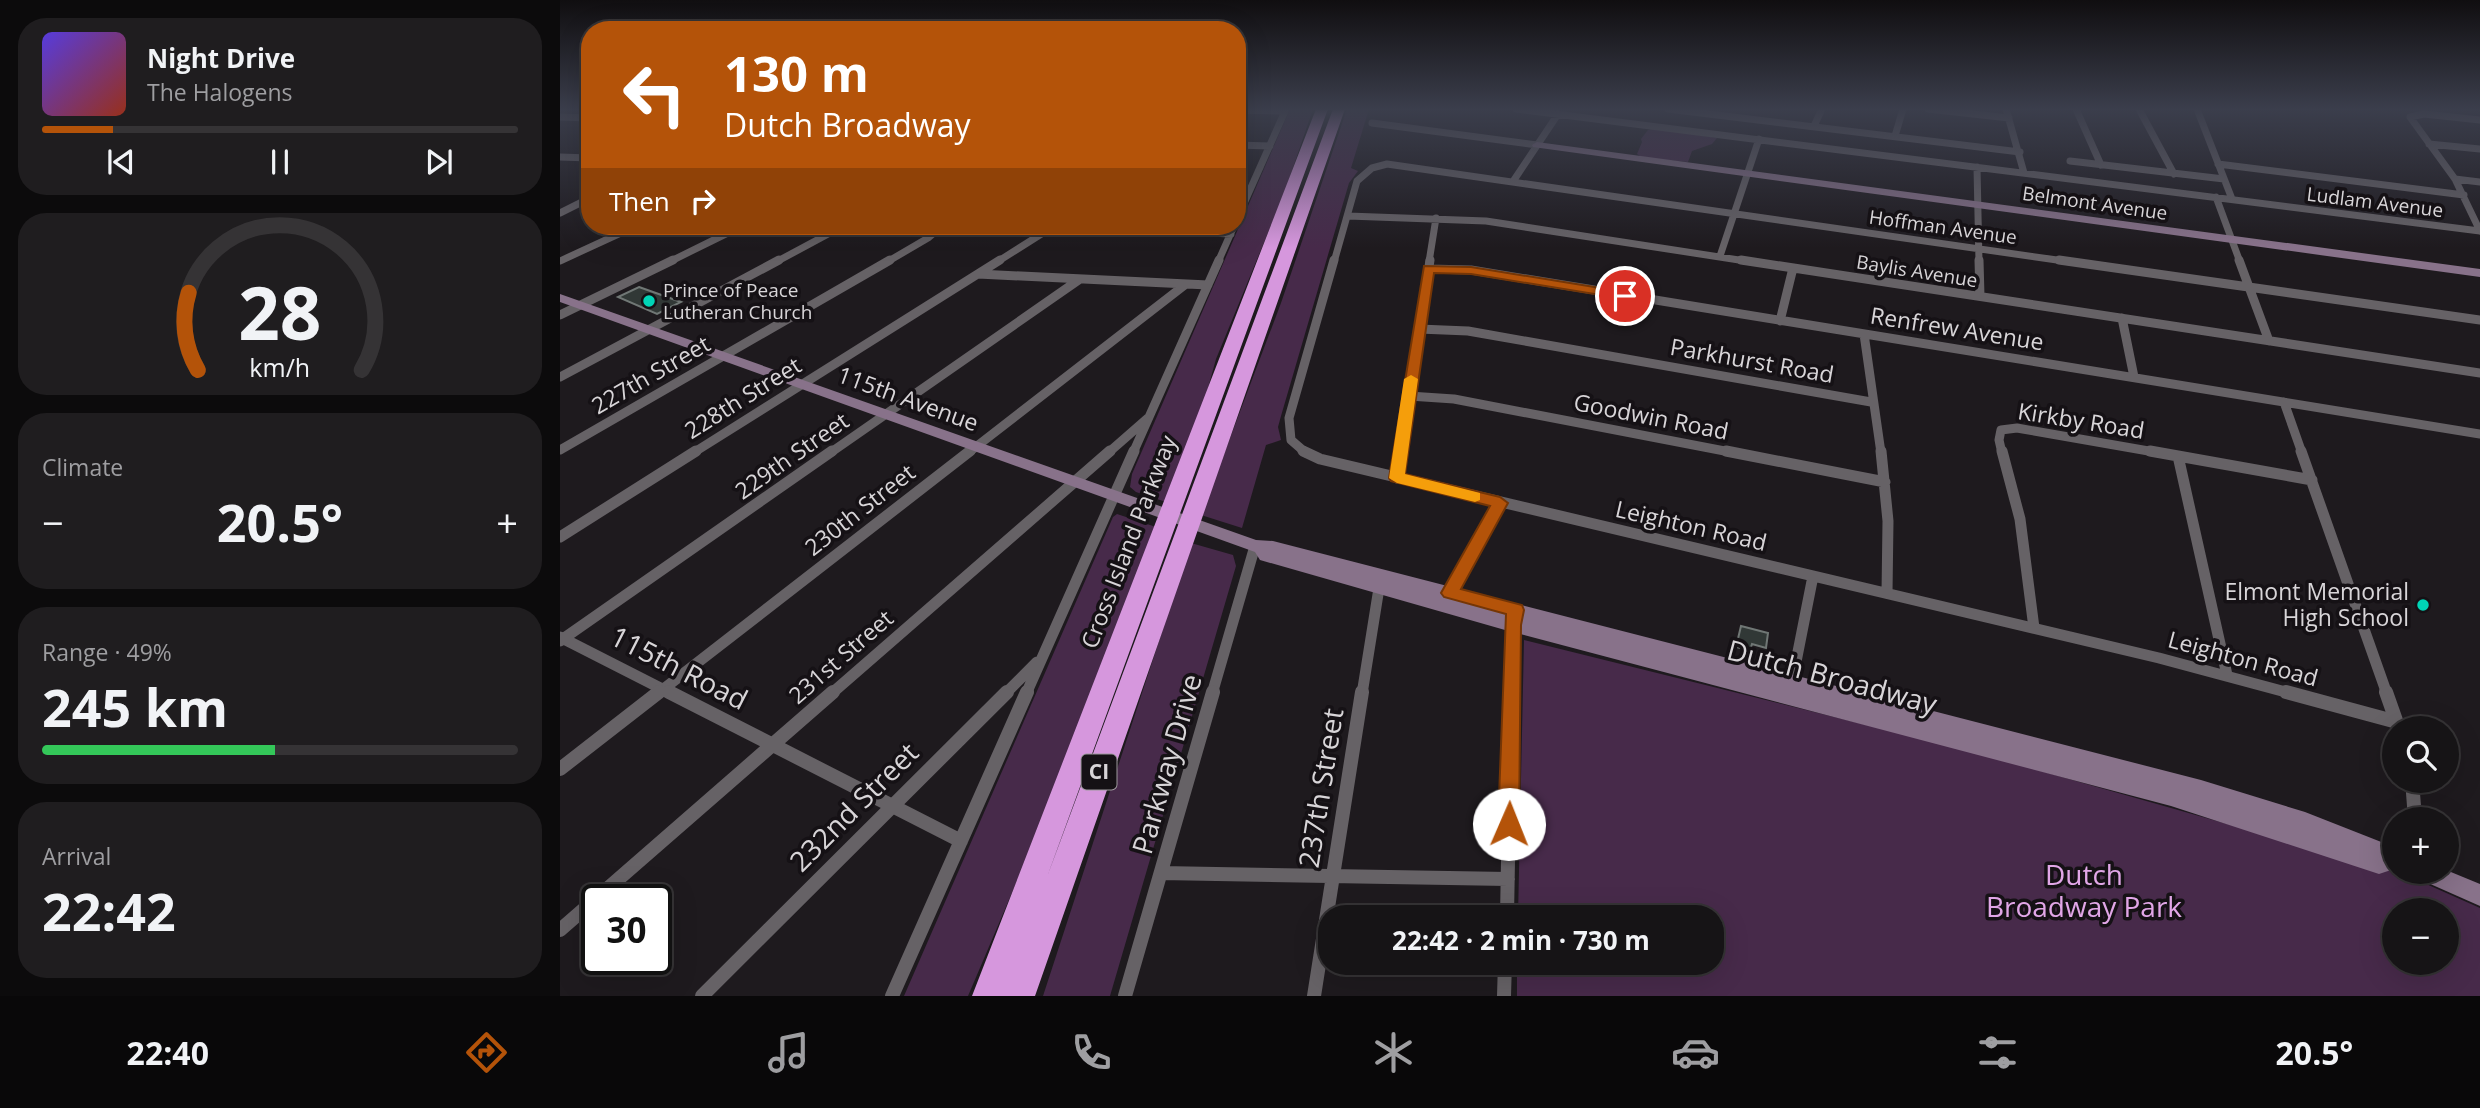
<!DOCTYPE html>
<html lang="en">
<head>
<meta charset="utf-8">
<style>
	:root { --surface:#161416; --page:#1f1d1f; --text:#f1f3f6; --muted:#9e9ea1; --line:#353335; --accent:#b45309 }
	body { margin:0; font-family:"Open Sans",sans-serif; background:var(--page); color:var(--text); height:100vh; display:flex; flex-direction:column; font-size:26px; white-space:nowrap }
	* { box-sizing:border-box; margin:0 }
	p { font-size:23px; color:var(--muted) }
	.icon { flex:none; width:38px; height:38px; fill:none; stroke:currentColor; stroke-width:2; stroke-linecap:round; stroke-linejoin:round }
	.map { position:relative; flex:1; overflow:hidden }
	.sheet { display:flex; flex-direction:column; gap:18px; padding:18px; background:#0c0b0c; width:560px }
	.sheet>* { flex:none }
	.top-card { position:absolute; left:21px; top:21px; width:665px; height:214px; border-radius:28px; box-shadow:0 7px 28px #0002,0 0 0 2px var(--line); background:#b45309; color:#fff; overflow:hidden }
	.fabs { position:absolute; left:1822px; top:716px; display:grid; gap:14px }
	.fabs a { display:grid; place-items:center; width:77px; height:77px; border-radius:50%; background:var(--surface); box-shadow:0 7px 28px #0002,0 0 0 2px var(--line); font-size:35px }
	.speed { position:absolute; left:21px; top:884px; display:flex; gap:14px; font-size:35px; font-weight:700; text-align:center }
	.speed>* { display:grid; place-content:center; width:91px; height:91px; border-radius:50%; background:var(--surface); box-shadow:0 7px 28px #0002,0 0 0 2px var(--line); line-height:1 }
	.speed .limit { border:4px solid #111; border-radius:10px; background:#fff; color:#111 }
	.pin { position:absolute; display:grid; place-items:center; width:60px; height:60px; color:#fff; margin:-30px; border:4px solid #fff; border-radius:50%; box-shadow:0 2px 7px #0007 }
	.me { position:absolute; width:77px; margin:-38px; rotate:1deg; stroke-linejoin:round; filter:drop-shadow(0 0 5px #0008) }
	.turn { display:flex; align-items:center; gap:24px; height:147px; padding:0 28px; font-size:32px }
	.turn .icon { width:91px; height:91px; stroke-width:2.5 }
	.turn b { display:block; font-size:49px; line-height:60px }
	.then { display:flex; align-items:center; height:66px; padding:0 28px; background:#0003; gap:14px; font-size:26px }
	.big { font-size:52px; font-weight:700; line-height:1.1 }
	.sheet .card { flex:1; display:flex; flex-direction:column; justify-content:center; gap:10px; min-width:0; padding:0 24px; border-radius:28px; background:var(--page) }
	.sheet .dial { align-items:center; gap:0 }
	.dial svg { height:182px; overflow:visible; fill:none; stroke:var(--line); stroke-width:7; stroke-linecap:round; text-anchor:middle }
	.dial text { fill:var(--text); stroke:none }
	.song { display:flex; align-items:center; gap:21px }
	.cover { width:84px; height:84px; border-radius:10px; background:linear-gradient(135deg,hsl(250 70% 55%),hsl(10 70% 35%)) }
	.played { height:7px; border-radius:4px; background:linear-gradient(90deg,var(--accent) 15%,var(--line) 15%) }
	.keys { display:flex; justify-content:space-around; direction:ltr }
	.heat { display:flex; justify-content:space-between; align-items:center; font-size:38px; direction:ltr }
	.charge { height:10px; border-radius:5px; background:linear-gradient(90deg,#34c759 49%,var(--line) 0) }
	.trip { position:absolute; left:758px; top:905px; width:406px; height:70px; border-radius:28px; background:var(--surface); box-shadow:0 7px 28px #0002,0 0 0 2px var(--line); font-weight:700; line-height:70px; text-align:center }
	.dock { display:flex; height:112px; justify-content:space-around; align-items:center; background:#090809; color:var(--muted) }
	.dock .icon { width:49px; height:49px }
	.dock .on { color:var(--accent) }
	.dock b { font-size:32px; color:var(--text) }
	main { display:flex; flex:1; min-height:0 }
	.map>svg:first-child { display:block }
	.green { fill:#472a4a; fill-rule:evenodd }
	.building { fill:#313836; stroke:#707775; stroke-width:2 }
	.lines { fill:none; stroke-linecap:round; stroke-linejoin:round }
	.street-far3 { stroke:#666266; stroke-width:7 }
	.street-far2 { stroke:#666266; stroke-width:9 }
	.street-far1 { stroke:#666266; stroke-width:11 }
	.street { stroke:#666266; stroke-width:14 }
	.secondary { fill:#88728a; fill-rule:evenodd }
	.highway { fill:#d697dd; fill-rule:evenodd }
	.route { fill:#b45309; stroke:#753606; stroke-width:2 }
	.slow { fill:#f59e0b }
	.poi-dot { fill:#00d5b7; stroke:#151115; stroke-width:2.5 }
	.labels { text-anchor:middle; stroke-width:7; stroke-linejoin:round; paint-order:stroke }
	.far-street-label { font-size:19px; fill:#d8d5d8; stroke:#151115 }
	.far-poi-label { font-size:19px; fill:#d8d5d8; stroke:#151115; text-anchor:start }
	.shield { fill:#151115; stroke:#9e9a9e; stroke-width:2 }
	.shield-label { font-size:21px; font-weight:bold; fill:#d8d5d8 }
	.street-label { font-size:23px; fill:#d8d5d8; stroke:#151115 }
	.poi-label { font-size:23px; fill:#d8d5d8; stroke:#151115; text-anchor:end }
	.near-street-label { font-size:28px; fill:#d8d5d8; stroke:#151115 }
	.near-park-label { font-size:28px; fill:#e1a6e7; stroke:#151115 }
</style>
</head>
<body>
<main>
<section class="sheet">
<div class="card">
<div class="song"><i class="cover"></i><div><b>Night Drive</b><p>The Halogens</p></div></div>
<div class="played"></div>
<div class="keys"><svg class="icon" aria-label="previous" viewBox="0 0 24 24"><path d="M18 5L8 12l10 7zM5 5v14"/></svg><svg class="icon" aria-label="pause" viewBox="0 0 24 24"><path d="M8 5v14M16 5v14"/></svg><svg class="icon" aria-label="next" viewBox="0 0 24 24"><path d="M6 5l10 7-10 7zM19 5v14"/></svg></div>
</div>
<div class="card dial"><svg viewBox="0 0 100 80">
<path d="M14 69A42 42 0 1 1 86 69"/>
<path d="M14 69A42 42 0 0 1 10 35" stroke="#b45309"/>
<text x="50" y="56" font-size="32" font-weight="700">28</text>
<text x="50" y="72" font-size="11">km/h</text>
</svg></div>
<div class="card"><p>Climate</p>
<div class="heat"><a>−</a><b class="big">20.5°</b><a>+</a></div>
</div>
<div class="card"><p>Range · 49%</p><b class="big">245 km</b><div class="charge"></div></div>
<div class="card"><p>Arrival</p><b class="big">22:42</b></div>
</section>
<div class="map">
<svg width="1920" height="996" viewBox="0 0 1920 996">
	<rect width="100%" height="100%" fill="#1e1a1e"/>
	<path class="green" d="M 730,109 L 753,109 L 724,194 L 656,359 L 640,417 L 606,502 L 576,492 L 570,487 L 572,474 Z
		M 787,109 L 809,109 L 791,168 L 798,171 L 789,183 L 721,416 L 718,427 L 721,440 L 706,445 L 682,528 L 641,515 L 721,303 Z
		M 1095,128 L 1157,138 L 1152,144 L 1132,151 L 1128,162 L 1083,158 L 1077,154 L 1082,142 L 1081,139 L 1088,130 Z
		M 557,514 L 596,527 L 508,761 L 408,996 L 344,996 L 553,517 Z
		M 631,543 L 673,555 L 676,566 L 550,996 L 483,996 Z
		M 964,640 L 1411,751 L 1846,875 L 1920,908 L 1920,996 L 957,996 L 957,963 L 1152,962 L 1152,917 L 958,917 ZM 1834,910 L 1886,910 L 1886,962 L 1834,962 Z"/>
	<path class="building" d="M 79,287 L 121,302 L 97,314 L 58,297 Z
		M 1181,626 L 1208,633 L 1206,648 L 1192,644 L 1190,650 L 1176,647 Z"/>
	<g class="lines">
		<path class="street-far3" d="M 956,109 L 1920,231
			M 1108,109 L 1460,152
			M 1368,109 L 1449,118
			M 1446,109 L 1464,173
			M 1516,109 L 1541,165
			M 1579,109 L 1614,174
			M 1637,109 L 1672,199
			M 677,110 L 725,111
			M 0,117 L 30,118
			M 1920,120 L 1864,114 L 1850,117 L 1895,179 L 1920,231
			M 812,123 L 977,145
			M 1254,126 L 1262,109
			M 1335,136 L 1343,109
			M 1869,144 L 1920,149
			M 677,145 L 710,146
			M 0,157 L 30,158
			M 1510,161 L 1664,179
			M 1658,164 L 1904,195
			M 1417,167 L 1419,262
			M 1895,179 L 1920,182
			M 954,180 L 998,114
			M 1656,197 L 1680,262
			M 0,213 L 30,198
			M 788,216 L 926,221 L 1192,262
			M 677,219 L 726,109
			M 503,226 L 671,234
			M 1160,256 L 1199,139
			M 0,261 L 76,226
			M 109,262 L 182,226
			M 216,262 L 283,226
			M 327,262 L 368,238 L 382,226
			M 437,262 L 494,226
			M 658,262 L 674,226
			M 774,262 L 797,181 L 812,168 L 827,164 L 1511,262
			M 869,262 L 876,218"/>
		<path class="street-far2" d="M 1181,260 L 1920,373
			M 1419,260 L 1420,296
			M 1499,260 L 1920,320
			M 1679,260 L 1709,341
			M 868,269 L 911,270 L 1920,434
			M 418,274 L 648,285
			M 0,315 L 113,260
			M 1562,318 L 1574,377
			M 1220,321 L 1233,268
			M 859,329 L 908,331 L 1311,402
			M 1304,334 L 1321,453
			M 0,377 L 219,260
			M 849,396 L 894,399 L 1175,453
			M 1724,402 L 1742,453
			M 0,450 L 330,260
			M 133,453 L 440,260
			M 270,453 L 520,279
			M 408,453 L 626,284
			M 548,453 L 588,418
			M 573,453 L 659,260
			M 746,453 L 731,440 L 729,418 L 774,260
			M 841,453 L 870,260
			M 1442,453 L 1439,440 L 1441,430 L 1457,428 L 1600,453"/>
		<path class="street-far1" d="M 743,451 L 760,459 L 1599,658 L 1733,694
			M 1166,451 L 1325,482
			M 1321,451 L 1328,521 L 1327,593
			M 1442,451 L 1460,519 L 1474,628
			M 1590,451 L 1752,480
			M 1741,451 L 1827,694
			M 1618,456 L 1667,675
			M 837,478 L 841,451
			M 0,537 L 136,451
			M 890,593 L 940,503
			M 0,637 L 112,694
			M 0,641 L 272,451
			M 1232,682 L 1253,576
			M 97,694 L 410,451
			M 271,694 L 550,451
			M 445,694 L 477,662
			M 466,694 L 574,451
			M 652,694 L 695,546
			M 802,694 L 819,588
			M 951,694 L 952,625"/>
		<path class="street" d="M 109,692 L 401,841
			M 1726,692 L 1837,722
			M 1826,692 L 1838,726
			M 0,769 L 99,692
			M 1852,780 L 1855,819
			M 601,873 L 948,879
			M 947,917 L 951,692
			M 0,930 L 273,692
			M 142,996 L 447,692
			M 332,996 L 467,692
			M 565,996 L 653,692
			M 754,996 L 802,692
			M 944,996 L 945,962"/>
		<path class="secondary" d="M 977,142 L 1920,269 L 1920,277 L 973,147 L 972,145 Z
			M 0,294 L 696,540 L 713,541 L 1641,780 L 1745,812 L 1834,847 L 1834,869 L 1819,874 L 1611,806 L 945,630 L 700,560 L 695,552 L 0,302 Z
			M 1886,870 L 1920,884 L 1920,906 L 1859,879 L 1856,872 Z"/>
		<path class="highway" d="M 756,109 L 768,109 L 487,877 L 773,109 L 785,109 L 475,996 L 412,996 Z"/>
	</g>
	<linearGradient id="sky" x2="0" y2="1"><stop stop-color="#100e10"/><stop offset="0.44" stop-color="#3b3e4c"/><stop offset="1" stop-color="#3b3e4c" stop-opacity="0"/></linearGradient>
	<rect width="1920" height="248" fill="url(#sky)"/>
	<path class="route" d="M 864,266 L 911,267 L 1065,292 L 1071,296 L 1065,299 L 911,274 L 874,273 L 845,474 L 940,497 L 948,503 L 901,589 L 962,605 L 964,610 L 961,625 L 959,824 L 956,831 L 949,834 L 941,831 L 938,824 L 946,614 L 884,597 L 881,593 L 930,506 L 831,481 L 829,478 Z"/>
	<path class="slow" d="M 851,375 L 858,379 L 845,474 L 920,493 L 920,500 L 915,502 L 837,483 L 829,478 L 844,379 Z"/>
	<g class="poi-dot">
		<circle cx="89" cy="301" r="7"/>
		<circle cx="1863" cy="605" r="7"/>
	</g>
	<g class="labels">
		<g class="far-street-label">
			<text transform="translate(1815 202) rotate(7)" y="7">Ludlam Avenue</text>
			<text transform="translate(1535 203) rotate(8)" y="7">Belmont Avenue</text>
			<text transform="translate(1383 227) rotate(8)" y="7">Hoffman Avenue</text>
			<text transform="translate(1357 271) rotate(9)" y="7">Baylis Avenue</text>
		</g>
		<g class="far-poi-label">
			<text x="103" y="297">Prince of Peace<tspan x="103" dy="22">Lutheran Church</tspan></text>
		</g>
		<rect class="shield" x="521.5" y="754.5" width="35" height="35" rx="5"/>
		<g class="shield-label">
			<text x="539" y="779">CI</text>
		</g>
		<g class="street-label">
			<text transform="translate(1397 329) rotate(9)" y="8">Renfrew Avenue</text>
			<text transform="translate(1192 361) rotate(10)" y="8">Parkhurst Road</text>
			<text transform="translate(91 375) rotate(-30)" y="8">227th Street</text>
			<text transform="translate(183 398) rotate(-32)" y="8">228th Street</text>
			<text transform="translate(348 399) rotate(20)" y="8">115th Avenue</text>
			<text transform="translate(1091 417) rotate(11)" y="8">Goodwin Road</text>
			<text transform="translate(1521 421) rotate(9)" y="8">Kirkby Road</text>
			<text transform="translate(232 456) rotate(-35)" y="8">229th Street</text>
			<text transform="translate(300 510) rotate(-38)" y="8">230th Street</text>
			<text transform="translate(1131 526) rotate(13)" y="8">Leighton Road</text>
			<text transform="translate(569 542) rotate(-69)" y="8">Cross Island Parkway</text>
			<text transform="translate(281 657) rotate(-41)" y="8">231st Street</text>
			<text transform="translate(1683 659) rotate(15)" y="8">Leighton Road</text>
		</g>
		<g class="poi-label">
			<text x="1849" y="600">Elmont Memorial<tspan x="1849" dy="26">High School</tspan></text>
		</g>
		<g class="near-street-label">
			<text transform="translate(119 668) rotate(27)" y="10">115th Road</text>
			<text transform="translate(1272 677) rotate(15)" y="10">Dutch Broadway</text>
			<text transform="translate(607 764) rotate(-74)" y="10">Parkway Drive</text>
			<text transform="translate(761 788) rotate(-81)" y="10">237th Street</text>
			<text transform="translate(294 807) rotate(-45)" y="10">232nd Street</text>
		</g>
		<g class="near-park-label">
			<text x="1524" y="885">Dutch<tspan x="1524" dy="32">Broadway Park</tspan></text>
		</g>
	</g>
</svg>
<div class="fabs">
<a><svg class="icon" aria-label="search" viewBox="0 0 24 24"><circle cx="10" cy="10" r="6"/><path d="M15 15l6 6"/></svg></a>
<a>+</a>
<a>−</a>
</div>
<div class="speed"><div class="limit">30</div></div>
<div class="pin" style="left:1065px;top:296px;background:#d93025"><svg class="icon" aria-label="arrive" viewBox="0 0 24 24"><path d="M6 21V4h12l-3 4 3 4H6"/></svg></div>
<svg class="me" style="left:949px;top:824px" viewBox="-20 -20 40 40"><circle r="19" fill="#fff"/><path d="M0-13L10 11 0 6-10 11z" fill="#b45309"/></svg>
<div class="trip">22:42 · 2 min · 730 m</div>
<div class="top-card">
<div class="turn"><svg class="icon" aria-label="left" viewBox="0 0 24 24"><path d="M17 20v-9H6M10 6l-5 5 5 5"/></svg><div><b>130 m</b>Dutch Broadway</div></div>
<div class="then">Then<svg class="icon" aria-label="right" viewBox="0 0 24 24"><path d="M7 20v-9h11M14 6l5 5-5 5"/></svg></div>
</div>
</div>
</main>
<nav class="dock">
<b>22:40</b>
<svg class="icon on" aria-label="directions" viewBox="0 0 24 24"><path d="M12 3l9 9-9 9-9-9zM9 14v-3h6M13 9l2 2-2 2"/></svg>
<svg class="icon" aria-label="music" viewBox="0 0 24 24"><path d="M9 18V5l10-2v13"/><circle cx="6" cy="18" r="3"/><circle cx="16" cy="16" r="3"/></svg>
<svg class="icon" aria-label="phone" viewBox="0 0 24 24"><path d="M5 4h4l2 5-3 2q2 4 5 5l2-3 5 2v4C11 20 4 13 5 4z"/></svg>
<svg class="icon" aria-label="climate" viewBox="0 0 24 24"><path d="M12 3v18M4 7l16 10M4 17L20 7"/></svg>
<svg class="icon" aria-label="car" viewBox="0 0 24 24"><path d="M5 17H2v-5l4-1 3-4h7l3 4 3 1v5h-3M9 17h6M6 11h13"/><circle cx="7" cy="17" r="2"/><circle cx="17" cy="17" r="2"/></svg>
<svg class="icon" aria-label="filters" viewBox="0 0 24 24"><path d="M4 7h16M4 17h16"/><circle cx="9" cy="7" r="2"/><circle cx="15" cy="17" r="2"/></svg>
<b>20.5°</b>
</nav>
</body>
</html>
